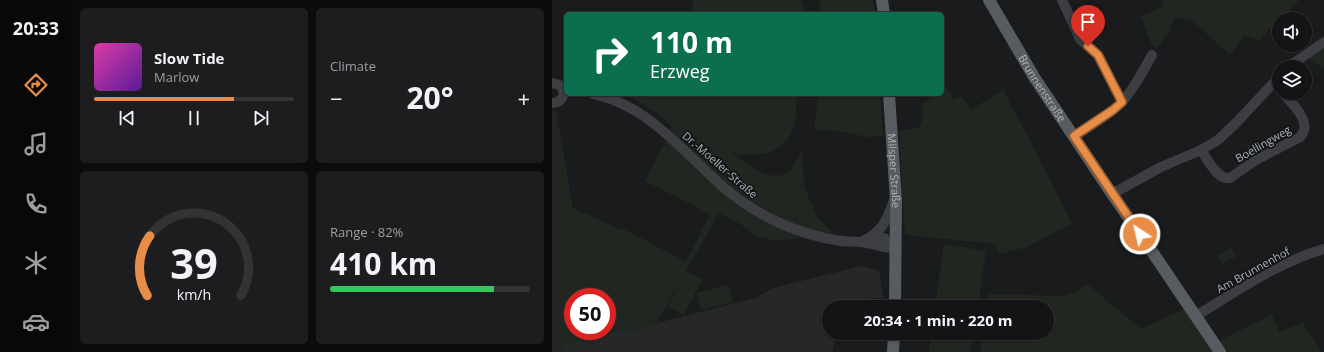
<!DOCTYPE html>
<html lang="en">
<head>
<meta charset="utf-8">
<style>
	:root { --surface:#141416; --page:#1d1d1f; --text:#f1f3f6; --muted:#9d9ea1; --line:#333335; --accent:#e88d47 }
	body { margin:0; font-family:"Open Sans",sans-serif; background:var(--page); color:var(--text); height:100vh; display:flex; flex-direction:column; font-size:15px; white-space:nowrap }
	* { box-sizing:border-box; margin:0 }
	p { font-size:13px; color:var(--muted) }
	.icon { flex:none; width:22px; height:22px; fill:none; stroke:currentColor; stroke-width:2; stroke-linecap:round; stroke-linejoin:round }
	.map { position:relative; flex:1; overflow:hidden }
	.sheet { display:flex; flex-direction:column; gap:8px; padding:8px; background:#0b0b0c; width:480px }
	.sheet>* { flex:none }
	.top-card { position:absolute; left:12px; top:12px; width:380px; height:84px; border-radius:6px; box-shadow:0 1px 3px #0004,0 0 0 1px var(--line); background:#0b6e4f; color:#fff; overflow:hidden }
	.buttons { position:absolute; left:720px; top:12px; display:grid; gap:8px }
	.buttons a { display:grid; place-items:center; width:40px; height:40px; border-radius:50%; background:var(--surface); box-shadow:0 1px 3px #0004,0 0 0 1px var(--line); font-size:20px }
	.speed { position:absolute; left:12px; top:288px; display:flex; gap:8px; font-size:20px; font-weight:700; text-align:center }
	.speed>* { display:grid; place-content:center; width:52px; height:52px; border-radius:50%; background:var(--surface); box-shadow:0 1px 3px #0004,0 0 0 1px var(--line); line-height:1 }
	.speed .limit { border:6px solid #d22; background:#fff; color:#111 }
	.pin { position:absolute; display:grid; place-items:center; width:34px; height:34px; color:#fff; margin:-41px -17px; border-radius:50% 50% 50% 0; rotate:-45deg; box-shadow:0 0 4px #0007 }
	.pin .icon { rotate:45deg }
	.me { position:absolute; width:44px; margin:-22px; rotate:325deg; stroke-linejoin:round; filter:drop-shadow(0 0 3px #0008) }
	.turn { display:flex; align-items:center; gap:14px; height:84px; padding:0 20px; font-size:18px }
	.turn .icon { width:52px; height:52px; stroke-width:2.5 }
	.turn b { display:block; font-size:28px; line-height:34px }
	.big { font-size:30px; font-weight:700; line-height:1.1 }
	.sheet .widget { flex:1; display:flex; flex-direction:column; justify-content:center; gap:6px; min-width:0; padding:0 14px; border-radius:6px; background:var(--page) }
	.sheet .dial { align-items:center; gap:0 }
	.dial svg { height:104px; overflow:visible; fill:none; stroke:var(--line); stroke-width:7; stroke-linecap:round; text-anchor:middle }
	.dial text { fill:var(--text); stroke:none }
	.song { display:flex; align-items:center; gap:12px }
	.cover { width:48px; height:48px; border-radius:6px; background:linear-gradient(135deg,hsl(320 70% 55%),hsl(270 70% 35%)) }
	.played { height:4px; border-radius:2px; background:linear-gradient(90deg,var(--accent) 70%,var(--line) 70%) }
	.keys { display:flex; justify-content:space-around; direction:ltr }
	.heat { display:flex; justify-content:space-between; align-items:center; font-size:22px; direction:ltr }
	.charge { height:6px; border-radius:3px; background:linear-gradient(90deg,#34c759 82%,var(--line) 0) }
	.sheet .tiles { flex:1; display:grid; gap:8px; grid-template-columns:repeat(2,1fr) }
	.trip { position:absolute; left:270px; top:300px; width:232px; height:40px; border-radius:20px; background:var(--surface); box-shadow:0 1px 3px #0004,0 0 0 1px var(--line); font-weight:700; line-height:40px; text-align:center }
	main { display:flex; flex:1; min-height:0 }
	.menu { display:flex; flex-direction:column; width:72px; justify-content:space-around; align-items:center; background:#080809; color:var(--muted) }
	.menu .icon { width:28px; height:28px }
	.menu .on { color:var(--accent) }
	.menu b { font-size:18px; color:var(--text) }
	.map>svg:first-child { display:block }
	.built { fill:#262729 }
	.green { fill:#212720; fill-rule:evenodd }
	.lines { fill:none; stroke-linecap:round; stroke-linejoin:round }
	.minor { stroke:#3c3e41; stroke-width:10 }
	.major { stroke:#585b60; stroke-width:12 }
	.route-casing { stroke:#975c2e; stroke-width:10 }
	.route { stroke:#e88d47; stroke-width:7 }
	.labels { text-anchor:middle; stroke-width:4; stroke-linejoin:round; paint-order:stroke }
	.street-label { font-size:11px; fill:#aeb5bb; stroke:#151618 }
</style>
</head>
<body>
<main>
<nav class="menu">
<b>20:33</b>
<svg class="icon on" aria-label="directions" viewBox="0 0 24 24"><path d="M12 3l9 9-9 9-9-9zM9 14v-3h6M13 9l2 2-2 2"/></svg>
<svg class="icon" aria-label="music" viewBox="0 0 24 24"><path d="M9 18V5l10-2v13"/><circle cx="6" cy="18" r="3"/><circle cx="16" cy="16" r="3"/></svg>
<svg class="icon" aria-label="phone" viewBox="0 0 24 24"><path d="M5 4h4l2 5-3 2q2 4 5 5l2-3 5 2v4C11 20 4 13 5 4z"/></svg>
<svg class="icon" aria-label="climate" viewBox="0 0 24 24"><path d="M12 3v18M4 7l16 10M4 17L20 7"/></svg>
<svg class="icon" aria-label="car" viewBox="0 0 24 24"><path d="M5 17H2v-5l4-1 3-4h7l3 4 3 1v5h-3M9 17h6M6 11h13"/><circle cx="7" cy="17" r="2"/><circle cx="17" cy="17" r="2"/></svg>
</nav>
<section class="sheet">
<div class="tiles">
<div class="widget">
<div class="song"><i class="cover"></i><div><b>Slow Tide</b><p>Marlow</p></div></div>
<div class="played"></div>
<div class="keys"><svg class="icon" aria-label="previous" viewBox="0 0 24 24"><path d="M18 5L8 12l10 7zM5 5v14"/></svg><svg class="icon" aria-label="pause" viewBox="0 0 24 24"><path d="M8 5v14M16 5v14"/></svg><svg class="icon" aria-label="next" viewBox="0 0 24 24"><path d="M6 5l10 7-10 7zM19 5v14"/></svg></div>
</div>
<div class="widget"><p>Climate</p>
<div class="heat"><a>−</a><b class="big">20°</b><a>+</a></div>
</div>
<div class="widget dial"><svg viewBox="0 0 100 80">
<path d="M14 69A42 42 0 1 1 86 69"/>
<path d="M14 69A42 42 0 0 1 16 23" stroke="#e88d47"/>
<text x="50" y="56" font-size="32" font-weight="700">39</text>
<text x="50" y="72" font-size="11">km/h</text>
</svg></div>
<div class="widget"><p>Range · 82%</p><b class="big">410 km</b><div class="charge"></div></div>
</div>
</section>
<div class="map">
<svg width="772" height="352" viewBox="0 0 772 352">
	<rect width="100%" height="100%" fill="#1a1b1d"/>
	<path class="built" d="M 310,266 L 327,271 L 331,298 L 318,298 L 318,301 L 289,301 L 289,307 L 277,307 L 277,333 L 285,333 L 280,352 L 9,352 L 12,344 L 47,335 L 91,328 L 98,325 L 203,298 L 221,288 Z"/>
	<path class="green" d="M 141,0 L 249,0 L 252,7 L 252,14 L 140,14 Z
		M 267,0 L 321,0 L 323,14 L 269,14 Z
		M 609,0 L 747,0 L 707,40 L 693,35 L 678,55 L 642,22 L 622,17 L 617,32 L 605,48 L 600,46 L 589,16 L 613,6 Z
		M 772,46 L 772,69 L 755,58 Z
		M 395,88 L 401,100 L 409,97 L 420,109 L 451,90 L 476,137 L 520,223 L 475,247 L 448,254 L 443,244 L 353,235 L 347,131 L 366,128 L 371,118 L 369,104 L 385,94 L 390,94 L 390,91 Z
		M 74,94 L 245,94 C 244,105 245,118 241,128 C 235,149 217,155 197,155 C 191,155 185,153 179,153 C 191,161 217,182 232,174 C 240,171 245,159 250,152 L 252,186 L 265,217 L 282,233 L 225,241 L 206,237 L 190,225 L 167,213 L 134,271 L 150,280 L 132,315 L 116,307 L 132,275 L 105,323 L 85,330 L 47,335 L 12,344 L 9,352 L 0,352 L 0,109 L 4,110 L 21,208 L 69,230 L 70,228 L 134,262 L 158,214 L 93,181 L 120,127 L 108,115 ZM 21,297 L 55,297 L 55,331 L 21,331 Z
		M 266,94 L 328,94 L 331,136 L 314,137 L 295,132 L 262,130 Z
		M 392,244 L 434,251 L 426,307 L 383,307 Z
		M 679,248 L 684,257 L 670,264 L 665,256 Z
		M 176,285 L 181,302 L 149,310 L 144,293 Z
		M 536,285 L 589,329 L 632,309 L 661,352 L 428,352 L 431,333 L 495,333 L 495,307 L 435,307 L 437,294 L 514,296 Z
		M 720,315 L 727,332 L 751,323 L 770,352 L 676,352 L 668,340 Z
		M 379,333 L 423,333 C 422,340 419,345 418,352 L 377,352 Z"/>
	<g class="lines">
		<path class="minor" d="M 510,0 L 528,39 L 546,55 L 570,102
			M 736,67 L 772,42
			M 0,83 L 8,85 L 12,93 C 11,99 7,103 0,103
			M 41,94 C 94,104 132,152 170,186 C 203,215 246,235 289,241 C 295,242 302,241 308,242 C 320,243 330,248 343,248
			M 522,137 C 538,126 556,116 570,102 C 582,89 591,71 600,55
			M 649,150 C 655,159 666,181 678,178 L 704,160 L 748,137 C 762,123 740,104 731,93
			M 560,194 L 609,167 L 649,150 L 666,140 L 684,123 L 727,77
			M 318,238 L 332,238 L 343,248
			M 309,242 C 331,232 334,221 342,200
			M 644,316 C 685,291 726,262 772,249"/>
		<g class="major">
			<path d="M 330,0 L 332,14"/>
			<path id="s1" d="M 437,0 L 482,77 L 560,194 L 601,253 L 668,352"/>
			<path id="s2" d="M 337,94 L 344,201 L 343,307"/>
			<path d="M 341,352 L 342,333"/>
		</g>
	</g>
	<g class="lines">
		<g class="route-casing">
			<path id="route" d="M 536,46 L 546,55 L 570,102 L 561,110 L 522,136 L 588,234"/>
		</g>
		<use href="#route" class="route"/>
	</g>
	<g class="labels">
		<g class="street-label">
			<text dy="4" stroke="none"><textPath href="#s1" startOffset="103">Brunnenstraße</textPath></text>
			<text transform="translate(711 144) rotate(-30)" y="4">Boellingweg</text>
			<text transform="translate(168 165) rotate(41)" y="4">Dr.-Moeller-Straße</text>
			<text dy="4" stroke="none"><textPath href="#s2" startOffset="77">Milsper Straße</textPath></text>
			<text transform="translate(701 270) rotate(-29)" y="4">Am Brunnenhof</text>
		</g>
	</g>
</svg>
<div class="buttons">
<a><svg class="icon" aria-label="sound" viewBox="0 0 24 24"><path d="M4 9h4l5-4v14l-5-4H4zM17 9q2 3 0 6"/></svg></a>
<a><svg class="icon" aria-label="layers" viewBox="0 0 24 24"><path d="M12 4l9 5-9 5-9-5zM3 14l9 5 9-5"/></svg></a>
</div>
<div class="speed"><div class="limit">50</div></div>
<div class="pin" style="left:536px;top:46px;background:#d93025"><svg class="icon" aria-label="arrive" viewBox="0 0 24 24"><path d="M6 21V4h12l-3 4 3 4H6"/></svg></div>
<svg class="me" style="left:588px;top:234px" viewBox="-20 -20 40 40"><circle r="17" fill="#e88d47" stroke="#fff" stroke-width="3"/><path d="M0-11L8 9 0 5-8 9z" fill="#fff"/></svg>
<div class="trip">20:34 · 1 min · 220 m</div>
<div class="top-card">
<div class="turn"><svg class="icon" aria-label="right" viewBox="0 0 24 24"><path d="M7 20v-9h11M14 6l5 5-5 5"/></svg><div><b>110 m</b>Erzweg</div></div>
</div>
</div>
</main>
</body>
</html>
